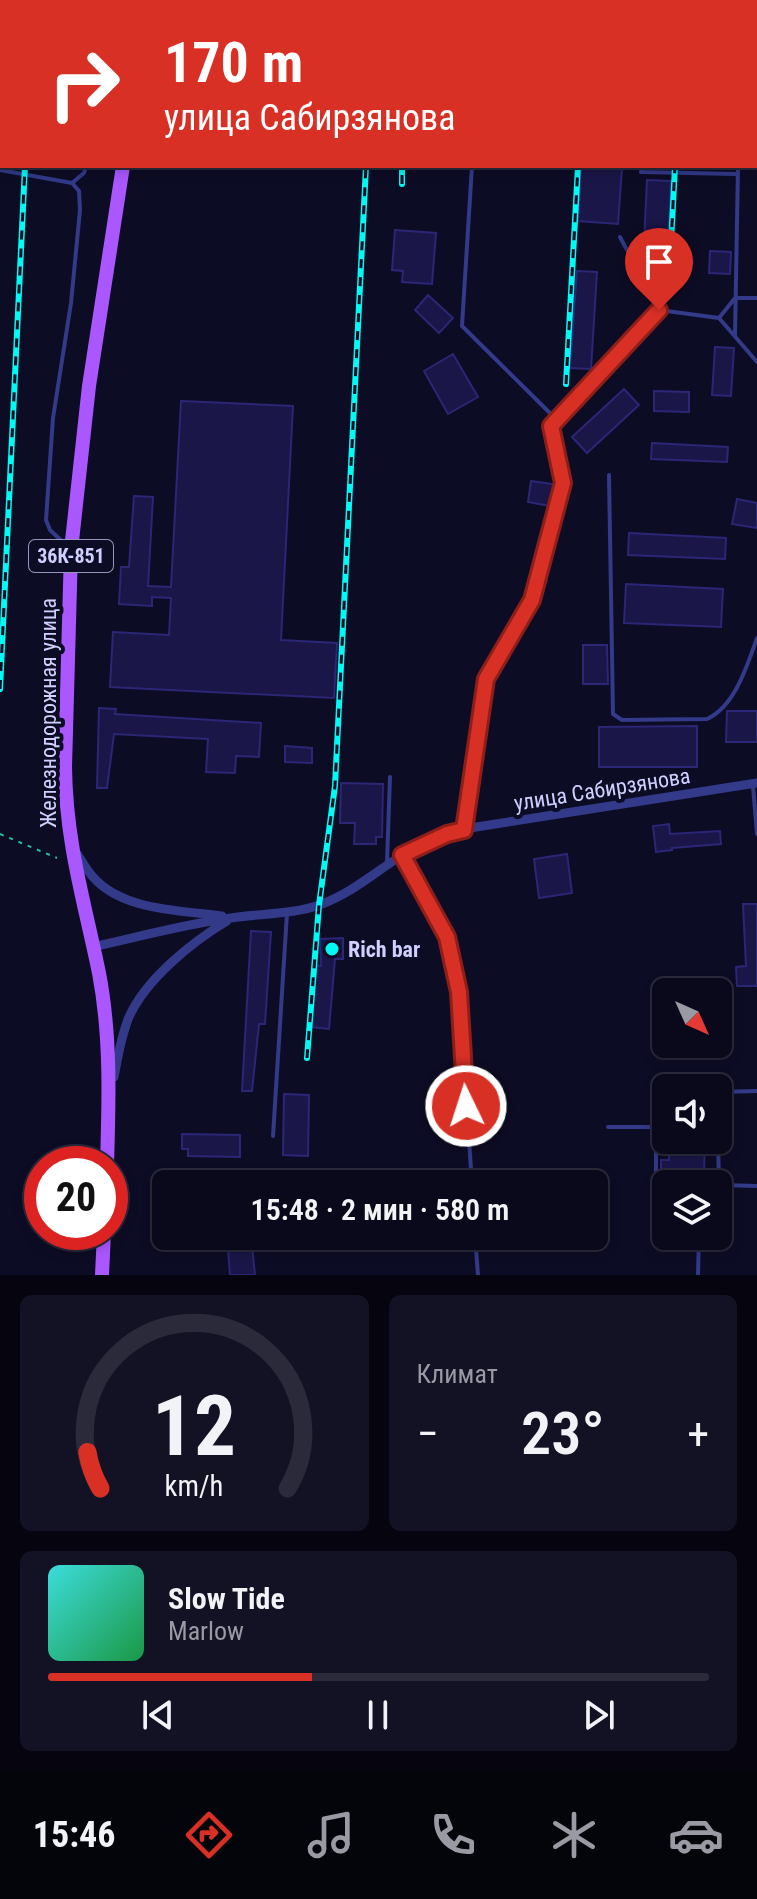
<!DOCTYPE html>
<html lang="ru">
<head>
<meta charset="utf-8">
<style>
	:root { --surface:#0a091c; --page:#131225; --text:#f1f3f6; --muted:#999aa3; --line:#2a2a3b; --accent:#d93025 }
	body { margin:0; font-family:"Roboto Condensed",sans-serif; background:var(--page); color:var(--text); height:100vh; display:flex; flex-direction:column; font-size:30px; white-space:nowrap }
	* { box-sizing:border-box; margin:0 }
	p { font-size:26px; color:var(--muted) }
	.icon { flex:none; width:44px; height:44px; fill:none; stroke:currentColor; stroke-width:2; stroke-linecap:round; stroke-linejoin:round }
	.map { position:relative; height:1275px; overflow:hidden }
	.drawer { display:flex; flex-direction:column; gap:20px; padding:20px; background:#06050f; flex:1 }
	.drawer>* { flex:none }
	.top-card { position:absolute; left:0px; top:0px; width:758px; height:168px; box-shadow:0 4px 12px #0003,0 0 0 2px var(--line); background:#d93025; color:#fff; overflow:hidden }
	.needle { width:52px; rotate:135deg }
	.controls { position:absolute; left:652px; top:978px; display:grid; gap:16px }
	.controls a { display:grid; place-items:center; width:80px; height:80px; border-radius:12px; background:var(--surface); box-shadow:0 4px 12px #0003,0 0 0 2px var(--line); font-size:40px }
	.speed { position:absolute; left:24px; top:1146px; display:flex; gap:16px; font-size:40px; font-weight:700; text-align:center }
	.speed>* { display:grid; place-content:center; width:104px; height:104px; border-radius:50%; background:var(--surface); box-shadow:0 4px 12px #0003,0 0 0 2px var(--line); line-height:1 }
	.speed .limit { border:12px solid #d22; background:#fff; color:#111 }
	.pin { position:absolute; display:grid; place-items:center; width:68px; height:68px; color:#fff; margin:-82px -34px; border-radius:50% 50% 50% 0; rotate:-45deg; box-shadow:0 0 8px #0007 }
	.pin .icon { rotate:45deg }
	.me { position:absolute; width:88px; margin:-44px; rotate:356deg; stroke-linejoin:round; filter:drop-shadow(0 0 6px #0008) }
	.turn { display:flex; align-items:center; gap:28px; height:168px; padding:0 32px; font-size:36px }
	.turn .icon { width:104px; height:104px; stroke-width:2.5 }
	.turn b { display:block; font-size:56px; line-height:68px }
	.big { font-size:60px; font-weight:600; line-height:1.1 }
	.drawer .tile { flex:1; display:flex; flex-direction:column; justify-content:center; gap:12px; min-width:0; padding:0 28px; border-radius:12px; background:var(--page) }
	.drawer .dial { align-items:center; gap:0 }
	.dial svg { height:208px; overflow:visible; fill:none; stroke:var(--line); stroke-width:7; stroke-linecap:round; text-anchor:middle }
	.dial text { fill:var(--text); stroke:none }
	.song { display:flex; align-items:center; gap:24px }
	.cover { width:96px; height:96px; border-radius:12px; background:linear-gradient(135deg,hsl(180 70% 55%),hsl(140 70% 35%)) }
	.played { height:8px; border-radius:4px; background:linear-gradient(90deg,var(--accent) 40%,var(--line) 40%) }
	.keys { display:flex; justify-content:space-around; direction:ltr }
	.heat { display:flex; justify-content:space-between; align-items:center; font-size:44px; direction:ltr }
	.drawer .tiles { flex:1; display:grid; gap:20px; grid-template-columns:1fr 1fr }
	.tile:last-child { grid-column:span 2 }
	.trip { position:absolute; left:152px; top:1170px; width:456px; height:80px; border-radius:12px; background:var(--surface); box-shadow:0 4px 12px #0003,0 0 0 2px var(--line); font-weight:600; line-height:80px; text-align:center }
	.menu { display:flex; height:128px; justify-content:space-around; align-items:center; background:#04040b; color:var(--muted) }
	.menu .icon { width:56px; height:56px }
	.menu .on { color:var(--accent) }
	.menu b { font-size:36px; color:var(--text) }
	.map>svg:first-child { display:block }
	.building { fill:#1a1648; stroke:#2b2676; stroke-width:2 }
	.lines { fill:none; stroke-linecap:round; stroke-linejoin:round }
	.path { stroke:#22c1a3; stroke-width:2; stroke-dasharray:4 6; stroke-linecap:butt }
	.lane { stroke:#323a89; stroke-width:4 }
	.street { stroke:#323a89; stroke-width:9 }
	.primary { stroke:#aa57ff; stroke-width:14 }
	.rail-casing { stroke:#00fbf4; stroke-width:6 }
	.rail { stroke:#0d0c25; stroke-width:3; stroke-dasharray:9; stroke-linecap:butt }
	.route-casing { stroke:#8d1f18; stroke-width:20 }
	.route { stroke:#d93025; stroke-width:14 }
	.poi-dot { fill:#00fbf4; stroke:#0d0c25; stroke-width:3 }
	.labels { text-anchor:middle; stroke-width:8; stroke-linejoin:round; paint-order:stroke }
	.shield { fill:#0d0c25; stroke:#9695be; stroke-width:2 }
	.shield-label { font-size:20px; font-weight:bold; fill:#d0d0ff }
	.street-label { font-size:22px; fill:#d0d0ff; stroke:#0d0c25 }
	.poi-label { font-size:22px; font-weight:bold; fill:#d0d0ff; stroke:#0d0c25; text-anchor:start }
</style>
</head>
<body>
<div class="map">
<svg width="757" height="1275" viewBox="0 0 757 1275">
	<rect width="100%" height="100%" fill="#0d0c25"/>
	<path class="building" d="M 581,166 L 622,168 L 618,224 L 578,221 Z
		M 647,180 L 671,181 L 667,265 L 643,264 Z
		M 395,230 L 436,233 L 432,284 L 402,282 L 403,271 L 392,270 Z
		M 710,251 L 731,252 L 730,274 L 709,273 Z
		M 577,271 L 597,272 L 591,369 L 570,368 Z
		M 428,295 L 453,318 L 439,333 L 415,310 Z
		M 715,347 L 734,348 L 731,396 L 712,395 Z
		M 453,354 L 478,397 L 448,414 L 424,371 Z
		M 624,389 L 639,405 L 587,453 L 572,437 Z
		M 654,391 L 689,392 L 689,412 L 654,411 Z
		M 181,401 L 293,406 L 281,640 L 337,643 L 334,698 L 110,687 L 113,632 L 169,635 L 171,598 L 152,597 L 152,606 L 119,604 L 121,567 L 129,567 L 134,496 L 153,497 L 148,586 L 171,587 Z
		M 652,443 L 728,447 L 727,462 L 651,459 Z
		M 531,481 L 553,484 L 550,506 L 528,502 Z
		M 737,499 L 757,503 L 757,528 L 732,524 Z
		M 629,533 L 726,538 L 725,559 L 628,555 Z
		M 626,584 L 723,589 L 721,627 L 624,623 Z
		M 583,645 L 607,645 L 608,684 L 583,684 Z
		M 99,708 L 116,709 L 115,714 L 261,723 L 259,757 L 236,756 L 235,773 L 206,772 L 208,739 L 114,734 L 107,788 L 97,788 Z
		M 727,711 L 757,711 L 757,742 L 726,742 Z
		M 697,726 L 697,767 L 599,767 L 599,727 Z
		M 285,746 L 312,748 L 312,763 L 285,762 Z
		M 341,783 L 383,784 L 382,837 L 376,837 L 376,844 L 354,844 L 355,823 L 340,823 Z
		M 669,824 L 670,834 L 720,831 L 721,844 L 672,848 L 672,850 L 656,852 L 653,826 Z
		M 567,854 L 572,893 L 539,898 L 534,859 Z
		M 743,904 L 757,904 L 757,986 L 737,986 L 736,967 L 746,966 Z
		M 251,931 L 271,932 L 265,1024 L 259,1024 L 252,1091 L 242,1091 Z
		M 343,938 L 343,959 L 335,959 L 329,1029 L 311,1027 L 316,965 L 321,966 L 320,939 Z
		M 284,1094 L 309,1095 L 308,1156 L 283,1155 Z
		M 182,1134 L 240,1135 L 240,1157 L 188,1156 L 188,1149 L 182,1149 Z
		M 669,1140 L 705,1140 L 704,1172 L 661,1171 L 661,1160 L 669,1160 Z
		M 227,1236 L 251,1236 L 255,1275 L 230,1275 Z"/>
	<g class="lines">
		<path class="path" d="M 0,834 L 57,858"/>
		<path class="lane" d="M 114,2 L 114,0
			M 207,2 L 207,0
			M 483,2 L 483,0
			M 646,2 L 646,0
			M 756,30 L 757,30
			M 472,166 L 462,326 L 557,420
			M 642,166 L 641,172 L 737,174
			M 0,170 L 72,183
			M 620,237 L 659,310
			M 719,318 L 735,298 L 757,298
			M 735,336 L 738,166
			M 609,475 L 613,714 L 622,720 L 707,719 C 735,706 747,666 757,638
			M 66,545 L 50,530 L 46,520 L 53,418 L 71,303 L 80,210 L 79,191 L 72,183 L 84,173 L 86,166
			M 753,786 L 757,834
			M 464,827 L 486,679 L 532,600 L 563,483 L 551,426 L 659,310 L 719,318 L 757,362
			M 403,857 L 447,937 L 459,992 L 472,1184
			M 387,862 L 390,777
			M 718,1092 L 757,1091
			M 666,1094 L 656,1095 L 656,1183 L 694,1184
			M 608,1127 L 656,1127
			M 273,1136 L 287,913
			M 718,1140 L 719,1185
			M 719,1185 L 757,1186
			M 475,1236 L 478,1275
			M 698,1275 L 699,1236"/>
		<path class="street" d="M 75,851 C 81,859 86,869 93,877 C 123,911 180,910 222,916
			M 92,947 C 138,937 185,924 231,918 C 262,913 293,915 322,904 C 352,893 375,872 401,856 C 423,843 446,835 470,828 L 757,783
			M 114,1077 C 118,1057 121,1036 129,1017 C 146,979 192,942 227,921"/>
		<path class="primary" d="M 141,2 L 141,0
			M 107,1164 C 109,1100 111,1036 99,973 C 84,900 66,843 65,767 L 71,550 L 89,386 L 123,166
			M 102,1275 L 104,1232"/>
		<g class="rail-casing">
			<path id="rail" d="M 681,0 L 681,2
				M 28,2 L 28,0
				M 326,2 L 327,0
				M 362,2 L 362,0
				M 410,2 L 410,0
				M 580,2 L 580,0
				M 402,184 L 402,166
				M 670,263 L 675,166
				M 566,384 L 578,166
				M 0,689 L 25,166
				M 307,1058 L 319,905 L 335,786 L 366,166"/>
		</g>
		<use href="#rail" class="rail"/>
	</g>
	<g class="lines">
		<g class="route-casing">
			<path id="route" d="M 466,1106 L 459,992 L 447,937 L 402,855 L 447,834 L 464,830 L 486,679 L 532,600 L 563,483 L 551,426 L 659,310"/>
		</g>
		<use href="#route" class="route"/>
	</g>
	<circle class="poi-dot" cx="332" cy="949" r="8"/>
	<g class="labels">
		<rect class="shield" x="29" y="540" width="84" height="32" rx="6"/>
		<g class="shield-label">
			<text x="71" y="563">36К-851</text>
		</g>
		<g class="street-label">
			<text transform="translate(48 713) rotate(-90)" y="8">Железнодорожная улица</text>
			<text transform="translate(602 789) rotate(-9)" y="8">улица Сабирзянова</text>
		</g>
		<g class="poi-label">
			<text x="348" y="957">Rich bar</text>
		</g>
	</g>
</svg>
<div class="controls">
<a><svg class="needle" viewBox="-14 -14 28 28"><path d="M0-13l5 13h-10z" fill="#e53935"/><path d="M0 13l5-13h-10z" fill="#999aa3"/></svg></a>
<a><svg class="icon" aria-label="sound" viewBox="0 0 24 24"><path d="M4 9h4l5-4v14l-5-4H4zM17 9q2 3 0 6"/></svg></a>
<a><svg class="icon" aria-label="layers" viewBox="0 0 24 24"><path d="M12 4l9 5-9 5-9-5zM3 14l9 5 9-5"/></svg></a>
</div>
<div class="speed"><div class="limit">20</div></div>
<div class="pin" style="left:659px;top:310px;background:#d93025"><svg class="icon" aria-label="arrive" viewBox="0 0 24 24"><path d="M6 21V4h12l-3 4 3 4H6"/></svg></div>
<svg class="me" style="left:466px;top:1106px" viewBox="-20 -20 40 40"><circle r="17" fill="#d93025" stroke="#fff" stroke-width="3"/><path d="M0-11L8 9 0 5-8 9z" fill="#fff"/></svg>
<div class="trip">15:48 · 2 мин · 580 m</div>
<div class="top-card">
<div class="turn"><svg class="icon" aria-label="right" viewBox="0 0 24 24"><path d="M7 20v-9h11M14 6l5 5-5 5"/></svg><div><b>170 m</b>улица Сабирзянова</div></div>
</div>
</div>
<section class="drawer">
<div class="tiles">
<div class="tile dial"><svg viewBox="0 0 100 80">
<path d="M14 69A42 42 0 1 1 86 69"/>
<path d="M14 69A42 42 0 0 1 9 55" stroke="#d93025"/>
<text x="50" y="56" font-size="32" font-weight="700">12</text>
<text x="50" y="72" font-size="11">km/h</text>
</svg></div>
<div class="tile"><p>Климат</p>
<div class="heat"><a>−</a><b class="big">23°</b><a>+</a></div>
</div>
<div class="tile">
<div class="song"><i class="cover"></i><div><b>Slow Tide</b><p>Marlow</p></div></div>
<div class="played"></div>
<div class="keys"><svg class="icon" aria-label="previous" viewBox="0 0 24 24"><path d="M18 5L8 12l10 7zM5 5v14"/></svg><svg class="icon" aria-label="pause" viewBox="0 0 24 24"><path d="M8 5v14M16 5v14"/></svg><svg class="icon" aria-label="next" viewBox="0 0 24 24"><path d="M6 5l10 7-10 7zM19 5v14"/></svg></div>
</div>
</div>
</section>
<nav class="menu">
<b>15:46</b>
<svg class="icon on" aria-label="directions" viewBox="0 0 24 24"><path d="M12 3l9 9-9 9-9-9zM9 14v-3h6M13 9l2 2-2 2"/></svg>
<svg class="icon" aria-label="music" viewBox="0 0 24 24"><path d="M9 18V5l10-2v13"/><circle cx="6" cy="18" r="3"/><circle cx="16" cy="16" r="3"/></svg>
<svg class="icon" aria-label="phone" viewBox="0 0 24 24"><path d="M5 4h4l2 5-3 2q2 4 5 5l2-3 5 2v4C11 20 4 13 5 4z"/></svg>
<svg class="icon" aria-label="climate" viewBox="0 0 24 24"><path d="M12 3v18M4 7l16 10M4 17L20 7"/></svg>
<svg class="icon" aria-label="car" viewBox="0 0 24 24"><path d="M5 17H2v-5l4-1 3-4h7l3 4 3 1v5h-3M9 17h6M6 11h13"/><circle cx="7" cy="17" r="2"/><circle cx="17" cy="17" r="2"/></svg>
</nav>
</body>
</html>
